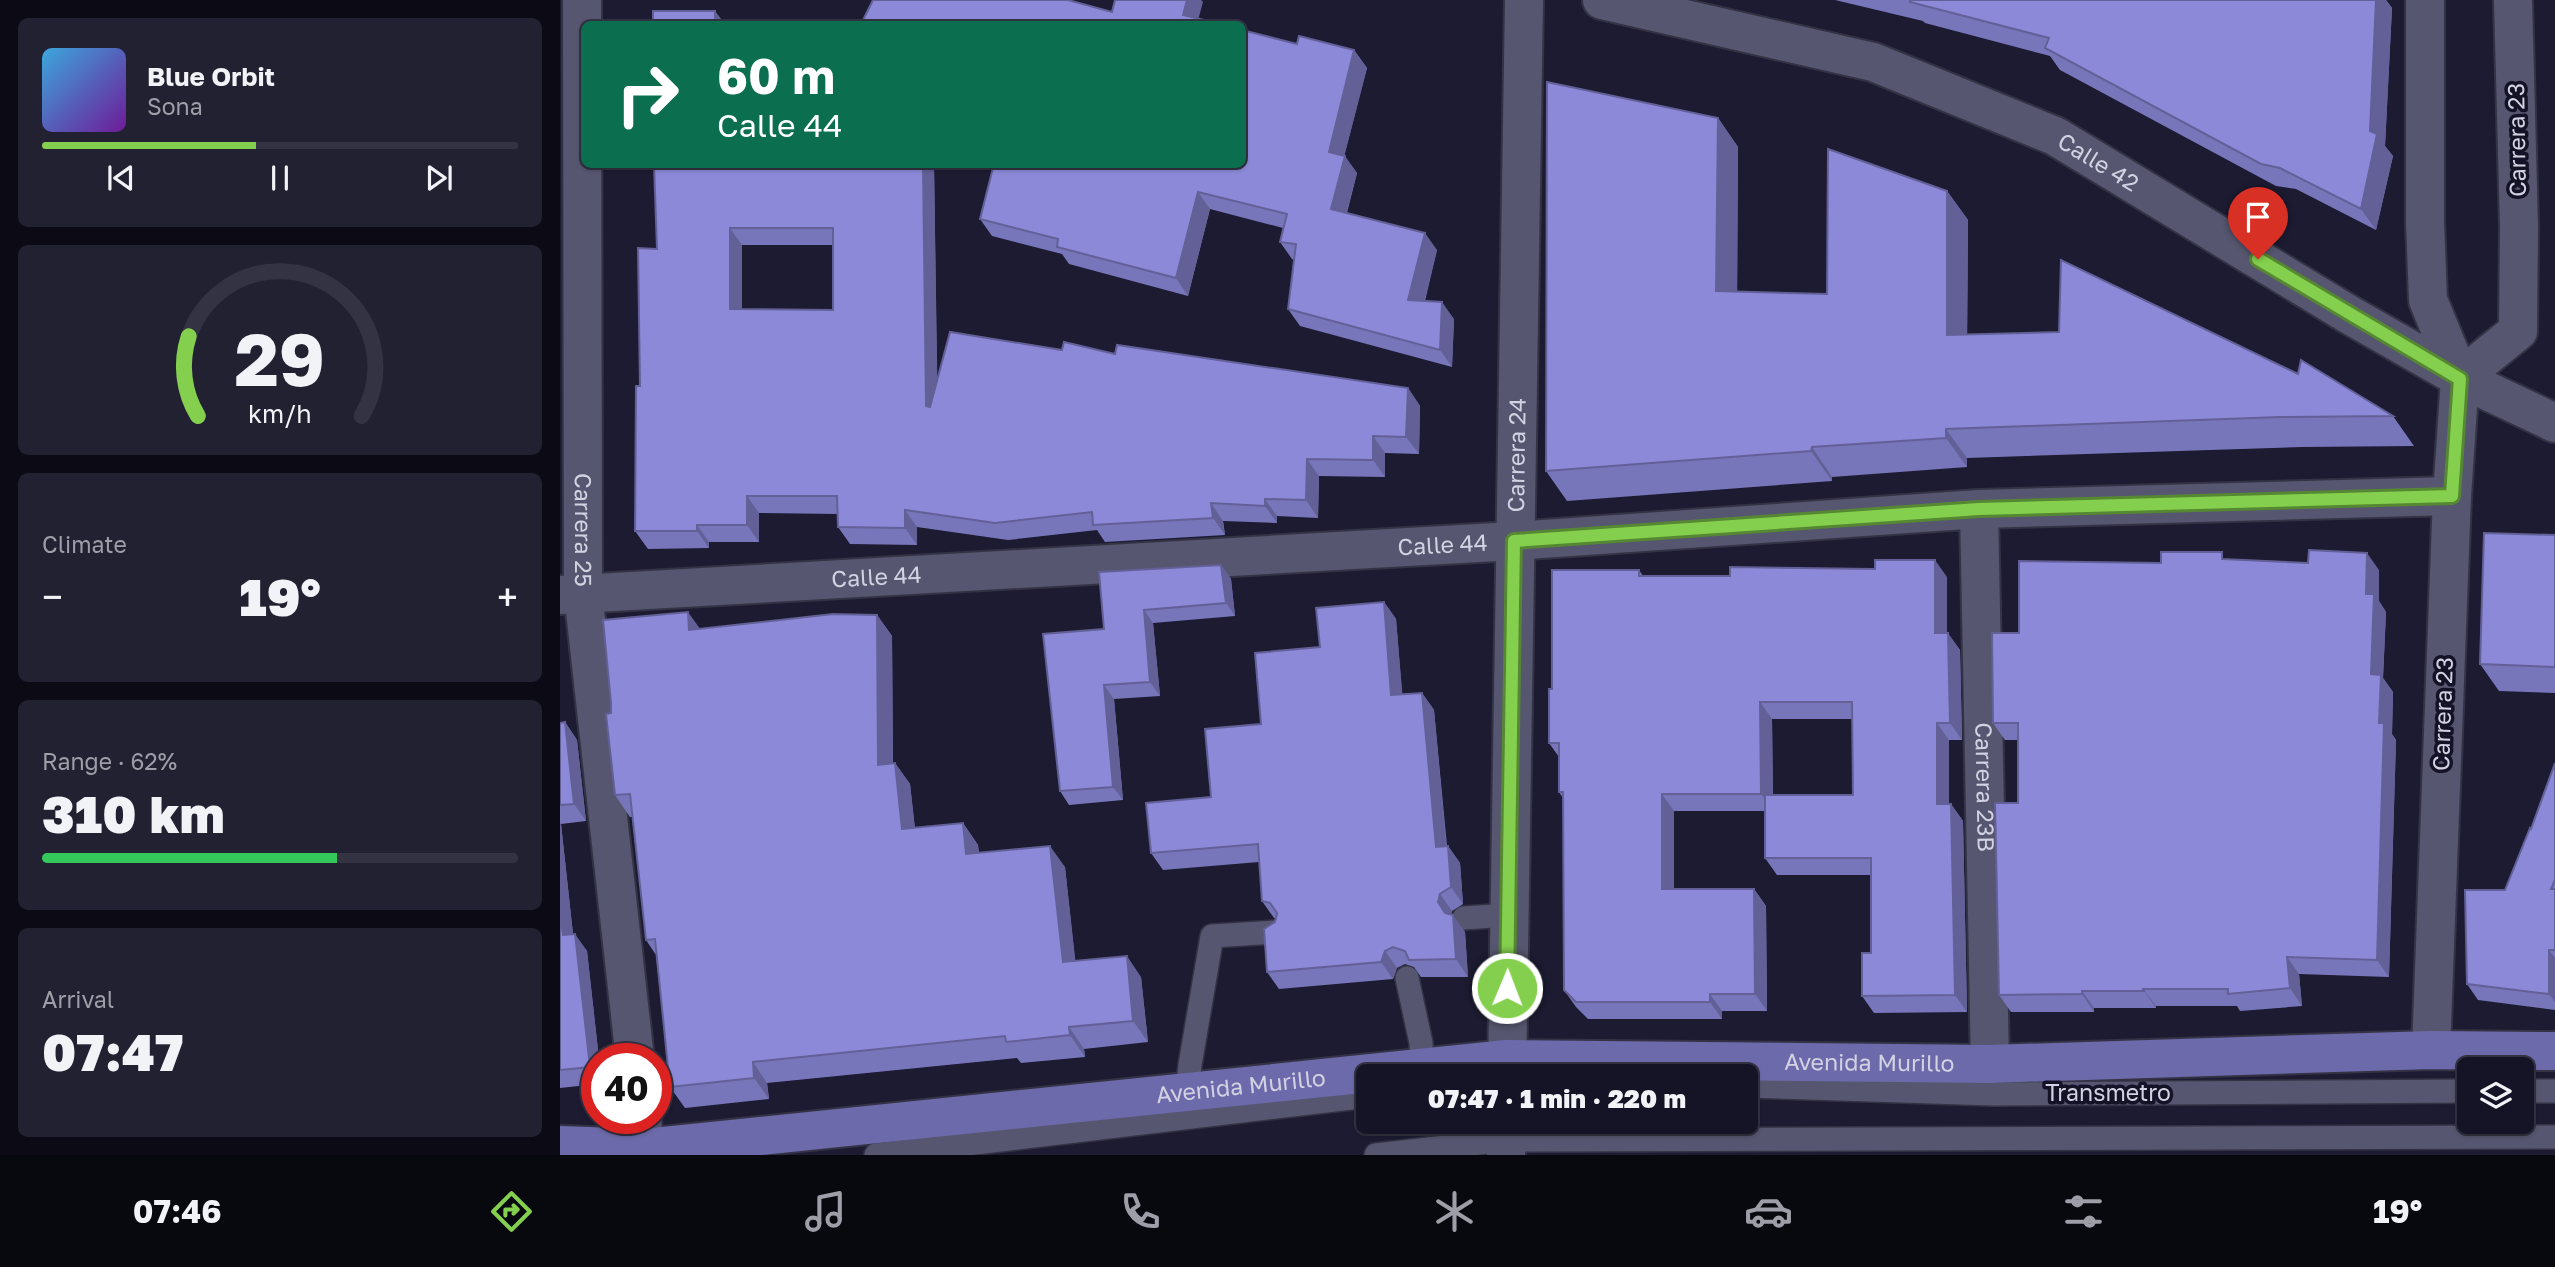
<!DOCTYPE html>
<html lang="en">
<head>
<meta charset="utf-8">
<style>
	:root { --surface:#151426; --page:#222132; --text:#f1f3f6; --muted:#9d9ea7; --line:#343343; --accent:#84d04e }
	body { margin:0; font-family:"Golos Text",sans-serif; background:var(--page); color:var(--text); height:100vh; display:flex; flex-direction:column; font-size:26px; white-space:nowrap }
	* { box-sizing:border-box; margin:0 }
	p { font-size:23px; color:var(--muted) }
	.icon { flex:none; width:38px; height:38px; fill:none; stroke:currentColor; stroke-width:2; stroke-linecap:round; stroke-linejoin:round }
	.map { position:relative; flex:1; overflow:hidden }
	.details { display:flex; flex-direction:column; gap:18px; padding:18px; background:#0c0b15; width:560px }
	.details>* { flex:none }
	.banner { position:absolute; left:21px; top:21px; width:665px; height:147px; border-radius:10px; box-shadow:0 2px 5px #0004,0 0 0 2px var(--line); background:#0b6e4f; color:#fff; overflow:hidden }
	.tools { position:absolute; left:1897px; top:1057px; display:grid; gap:14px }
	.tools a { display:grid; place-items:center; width:77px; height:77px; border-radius:10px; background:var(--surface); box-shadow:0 2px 5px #0004,0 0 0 2px var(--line); font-size:35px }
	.speed { position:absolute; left:21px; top:1043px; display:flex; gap:14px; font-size:35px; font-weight:700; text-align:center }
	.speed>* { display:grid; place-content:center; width:91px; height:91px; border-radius:50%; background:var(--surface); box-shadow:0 2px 5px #0004,0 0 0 2px var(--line); line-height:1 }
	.speed .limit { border:10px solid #d22; background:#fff; color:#111 }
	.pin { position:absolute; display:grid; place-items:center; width:60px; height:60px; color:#fff; margin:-72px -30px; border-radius:50% 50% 50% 0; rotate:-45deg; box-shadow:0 0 7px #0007 }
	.pin .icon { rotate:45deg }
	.me { position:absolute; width:77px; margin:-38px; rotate:1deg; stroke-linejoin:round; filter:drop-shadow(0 0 5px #0008) }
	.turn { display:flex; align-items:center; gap:24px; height:147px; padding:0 21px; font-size:32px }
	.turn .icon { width:91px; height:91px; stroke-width:2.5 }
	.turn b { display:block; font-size:49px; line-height:60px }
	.big { font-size:52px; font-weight:800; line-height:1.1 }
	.details .widget { flex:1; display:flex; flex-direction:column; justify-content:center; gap:10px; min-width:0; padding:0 24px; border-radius:10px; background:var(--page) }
	.details .dial { align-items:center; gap:0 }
	.dial svg { height:182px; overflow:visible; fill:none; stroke:var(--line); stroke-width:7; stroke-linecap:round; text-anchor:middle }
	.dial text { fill:var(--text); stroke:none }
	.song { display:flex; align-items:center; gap:21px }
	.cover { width:84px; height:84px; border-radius:10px; background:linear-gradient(135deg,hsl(200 70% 55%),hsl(280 70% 35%)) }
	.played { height:7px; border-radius:4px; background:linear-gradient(90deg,var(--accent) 45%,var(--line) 45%) }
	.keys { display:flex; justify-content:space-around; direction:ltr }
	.heat { display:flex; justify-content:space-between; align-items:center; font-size:38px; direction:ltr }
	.charge { height:10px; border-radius:5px; background:linear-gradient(90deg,#34c759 62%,var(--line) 0) }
	.trip { position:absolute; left:796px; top:1064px; width:402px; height:70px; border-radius:10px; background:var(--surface); box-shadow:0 2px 5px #0004,0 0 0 2px var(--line); font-weight:800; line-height:70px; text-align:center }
	.menu { display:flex; height:112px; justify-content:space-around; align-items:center; background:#08080f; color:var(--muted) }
	.menu .icon { width:49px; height:49px }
	.menu .selected { color:var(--accent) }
	.menu b { font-size:32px; color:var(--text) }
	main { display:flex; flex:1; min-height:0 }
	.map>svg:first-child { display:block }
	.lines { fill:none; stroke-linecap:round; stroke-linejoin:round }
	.lane-casing { stroke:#343345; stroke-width:26 }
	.street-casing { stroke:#343345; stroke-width:42 }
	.secondary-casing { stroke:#343345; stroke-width:42 }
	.primary-casing { stroke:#343345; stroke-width:42 }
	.lane { stroke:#565670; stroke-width:23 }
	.street { stroke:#565670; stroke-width:38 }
	.secondary { stroke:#565670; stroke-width:38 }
	.primary { stroke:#6d6aab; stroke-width:38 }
	.wall { fill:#7876ba; fill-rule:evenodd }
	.shaded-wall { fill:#626097 }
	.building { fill:#8c89d8; stroke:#626097; stroke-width:2; fill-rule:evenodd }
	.route-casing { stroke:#568733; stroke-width:18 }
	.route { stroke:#84d04e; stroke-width:12 }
	.labels { text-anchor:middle; stroke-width:7; stroke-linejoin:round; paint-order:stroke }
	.street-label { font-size:23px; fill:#d2d2e2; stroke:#131227 }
</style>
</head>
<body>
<main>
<section class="details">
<div class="widget">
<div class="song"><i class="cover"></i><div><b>Blue Orbit</b><p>Sona</p></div></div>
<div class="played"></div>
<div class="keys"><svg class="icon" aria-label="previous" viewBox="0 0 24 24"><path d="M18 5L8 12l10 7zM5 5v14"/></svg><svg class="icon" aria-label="pause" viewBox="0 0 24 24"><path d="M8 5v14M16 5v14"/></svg><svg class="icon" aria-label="next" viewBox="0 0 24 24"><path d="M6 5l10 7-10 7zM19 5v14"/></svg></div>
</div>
<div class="widget dial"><svg viewBox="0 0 100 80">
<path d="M14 69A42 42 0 1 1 86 69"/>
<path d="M14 69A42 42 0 0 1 10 34" stroke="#84d04e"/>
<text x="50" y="56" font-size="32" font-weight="700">29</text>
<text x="50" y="72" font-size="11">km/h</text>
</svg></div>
<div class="widget"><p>Climate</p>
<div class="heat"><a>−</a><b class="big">19°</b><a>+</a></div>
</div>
<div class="widget"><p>Range · 62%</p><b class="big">310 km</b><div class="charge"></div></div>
<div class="widget"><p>Arrival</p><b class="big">07:47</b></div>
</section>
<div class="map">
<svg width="1995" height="1155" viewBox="0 0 1995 1155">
	<rect width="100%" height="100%" fill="#1c1b32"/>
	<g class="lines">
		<g class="lane-casing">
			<path id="lane" d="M 904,918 L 948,915
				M 847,978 L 861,1043 L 862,1067
				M 1186,1086 L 1433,1094 L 1909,1091
				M 1962,1091 L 1995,1091
				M 627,1092 L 630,1065 L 652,936 L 715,932
				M 316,1155 L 808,1096
				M 816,1155 L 947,1140 L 1995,1137"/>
		</g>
		<g class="street-casing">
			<g id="street">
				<path id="s1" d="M 22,0 L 23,593 L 75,1059"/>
				<path d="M 1865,0 L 1865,221 L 1868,300 L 1900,378 L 1892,496 L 1871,1050"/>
				<path d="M 1900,378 L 1958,331 L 1959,227 L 1953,0"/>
				<path id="s2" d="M 1419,509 L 1430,1064"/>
				<path id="s3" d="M 0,595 L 954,541 L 1419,509 L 1892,496"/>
				<path d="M 82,1118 L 84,1148"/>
			</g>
		</g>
		<g class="secondary-casing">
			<g id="secondary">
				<path id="s4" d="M 1042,0 L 1313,62 L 1495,136 L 1788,314 L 1900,378 L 1995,423"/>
				<path id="s5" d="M 947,1076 L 964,0"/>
				<path d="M 946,1155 L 947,1122"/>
			</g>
		</g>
		<g class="primary-casing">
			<g id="primary">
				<path id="s6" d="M 0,1145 L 84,1148 L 947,1059 L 1430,1064 L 1871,1050 L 1995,1051"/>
			</g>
		</g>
		<use href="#lane" class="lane"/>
		<use href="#street" class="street"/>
		<use href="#secondary" class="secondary"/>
		<use href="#primary" class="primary"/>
	</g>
	<path class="wall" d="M 1275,0 L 1826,0 L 1832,8 L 1825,146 L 1833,156 L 1816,230 L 1736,189 L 1716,186 L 1500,70 L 1490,56 L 1365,23 L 1363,21 Z
		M 737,44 L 794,50 L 807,68 L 784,156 L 797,173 L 787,213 L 877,250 L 865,301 L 894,319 L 892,367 L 740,326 L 728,309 L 734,260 L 732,259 L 720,242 L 723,228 L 650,209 L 628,296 L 509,264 L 502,254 L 432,236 L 420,219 Z
		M 1158,118 L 1178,147 L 1177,292 L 1267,294 L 1387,191 L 1408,220 L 1407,335 L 1738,374 L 1833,416 L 1854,446 L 1742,447 L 1407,458 L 1407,467 L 1272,477 L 1272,481 L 1007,501 L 986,471 Z
		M 94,164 L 374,164 L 377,380 L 502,350 L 555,354 L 848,388 L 860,406 L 859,454 L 825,453 L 825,477 L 759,476 L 758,518 L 717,516 L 717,523 L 663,521 L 665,535 L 545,542 L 537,530 L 448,540 L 357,527 L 357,545 L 290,544 L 278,527 L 278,514 L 199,513 L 199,542 L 149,542 L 149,548 L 88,549 L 75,531 L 80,386 L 97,249 ZM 182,245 L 273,245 L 273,310 L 182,310 Z
		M 1995,535 L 1995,693 L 1939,691 L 1920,664 Z
		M 1667,559 L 1819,570 L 1819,601 L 1826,612 L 1823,678 L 1833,692 L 1832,734 L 1836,740 L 1829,977 L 1739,974 L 1742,1006 L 1680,1011 L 1677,1006 L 1596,1006 L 1596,1008 L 1534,1008 L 1534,1012 L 1451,1012 L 1439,995 L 1458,803 L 1458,740 L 1445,740 L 1433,723 L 1459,633 L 1601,563 Z
		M 661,565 L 671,579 L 675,616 L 593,623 L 600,696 L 554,699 L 563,800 L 509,805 L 500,791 L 544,629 Z
		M 1079,570 L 1083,576 L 1387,577 L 1387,633 L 1400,650 L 1402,740 L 1389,740 L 1389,804 L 1391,804 L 1403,821 L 1407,1012 L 1314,1013 L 1302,996 L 1311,953 L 1311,875 L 1217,875 L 1205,858 L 1205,811 L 1114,811 L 1114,889 L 1194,889 L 1206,906 L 1207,1011 L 1162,1011 L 1162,1019 L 1028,1019 L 1016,1007 L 1004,990 L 1003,798 L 999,792 L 999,757 L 989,743 L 992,689 ZM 1212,719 L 1292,719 L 1293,795 L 1213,795 Z
		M 824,602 L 836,619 L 842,694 L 862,693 L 874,710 L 887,846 L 888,846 L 900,863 L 903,904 L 892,911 L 891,914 L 905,932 L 908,977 L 861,977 L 854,967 L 845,964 L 837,968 L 833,979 L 719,989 L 707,972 L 716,919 L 714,918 L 702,901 L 699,862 L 603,870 L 591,853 L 651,797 L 701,724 L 760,647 Z
		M 317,615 L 332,636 L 333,763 L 335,763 L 350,784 L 355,828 L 403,823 L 418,845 L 419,853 L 505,867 L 515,961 L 581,977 L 588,1042 L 524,1049 L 525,1057 L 461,1063 L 457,1058 L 207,1083 L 209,1099 L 125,1108 L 110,1087 L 96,955 L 86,940 L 72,817 L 70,817 L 55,795 L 51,713 L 140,629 Z
		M 5,722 L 17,740 L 26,821 L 1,824 L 13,934 L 27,951 L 39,1059 L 37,1059 L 37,1084 L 0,1088 L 0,723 Z
		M 1995,763 L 1995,1010 L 1918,1000 L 1907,984 L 1971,829 Z"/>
	<path class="shaded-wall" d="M 627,0 L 641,0 L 643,2 L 637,24 L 623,15 Z
		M 1816,0 L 1826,0 L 1832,8 L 1825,146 L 1833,156 L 1816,230 L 1801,209 L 1810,131 Z
		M 155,11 L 165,24 L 155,24 Z
		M 794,50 L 807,68 L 781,169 L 769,152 Z
		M 1158,118 L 1178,147 L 1177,321 L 1156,291 Z
		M 785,156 L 797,173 L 783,226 L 771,209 Z
		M 363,164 L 374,164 L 378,423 L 366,406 Z
		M 1387,191 L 1408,220 L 1407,365 L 1387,335 Z
		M 638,192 L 650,209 L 628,296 L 616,278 Z
		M 170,228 L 182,245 L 182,327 L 170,309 Z
		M 865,233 L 877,250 L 860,318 L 848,300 Z
		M 882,302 L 894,319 L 892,367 L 880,350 Z
		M 848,388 L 860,406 L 859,454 L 846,437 Z
		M 1386,429 L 1407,458 L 1407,467 L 1386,438 Z
		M 813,436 L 825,453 L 825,477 L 813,460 Z
		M 1252,447 L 1272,477 L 1272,481 L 1251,451 Z
		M 747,459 L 759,476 L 758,518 L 746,500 Z
		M 187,496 L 199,513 L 199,542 L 187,525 Z
		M 705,499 L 717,516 L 717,523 L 705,506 Z
		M 651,503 L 663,521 L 665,535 L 653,518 Z
		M 345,510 L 357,527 L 357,545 L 345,528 Z
		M 137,525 L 149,542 L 149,548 L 137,531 Z
		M 1807,553 L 1819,570 L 1819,601 L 1826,612 L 1823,678 L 1833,692 L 1832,734 L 1836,740 L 1829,977 L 1817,960 L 1819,723 L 1811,674 L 1806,594 Z
		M 1375,560 L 1387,577 L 1387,651 L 1375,633 Z
		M 661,565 L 671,579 L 675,616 L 666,603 Z
		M 824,602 L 836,619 L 844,713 L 831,695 Z
		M 584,610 L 593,623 L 600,696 L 590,682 Z
		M 128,612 L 143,633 L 129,630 Z
		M 317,615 L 332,636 L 333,786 L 318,765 Z
		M 1388,633 L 1400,650 L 1402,740 L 1390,723 Z
		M 544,685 L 554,699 L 563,800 L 553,787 Z
		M 862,693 L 874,710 L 888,864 L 876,847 Z
		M 1200,702 L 1212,719 L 1213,811 L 1201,794 Z
		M 5,722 L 17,740 L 26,821 L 14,804 Z
		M 1377,723 L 1389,740 L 1389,821 L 1377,804 Z
		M 335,763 L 350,784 L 357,851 L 342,829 Z
		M 1102,794 L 1114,811 L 1114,907 L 1102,889 Z
		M 1391,804 L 1403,821 L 1407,1012 L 1395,995 Z
		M 0,823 L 1,824 L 15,952 L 3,935 L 0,911 Z
		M 403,823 L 418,845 L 421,875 L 406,854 Z
		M 490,846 L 505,867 L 518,984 L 503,962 Z
		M 888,846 L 900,863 L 903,904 L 891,887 Z
		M 1194,889 L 1206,906 L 1207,1011 L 1195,994 Z
		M 880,894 L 892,911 L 890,920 L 893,915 L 905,932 L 908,977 L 896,959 L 878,902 Z
		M 15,934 L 27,951 L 39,1059 L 37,1059 L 37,1077 L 30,1067 Z
		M 1989,950 L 1995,958 L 1995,1002 L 1989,994 Z
		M 825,951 L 837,968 L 833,979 L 821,962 Z
		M 567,956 L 581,977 L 588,1042 L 573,1021 Z
		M 1727,957 L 1739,974 L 1742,1006 L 1730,988 Z
		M 1583,989 L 1596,1006 L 1596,1008 L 1584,991 Z
		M 1522,991 L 1534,1008 L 1534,1012 L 1522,994 Z
		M 1150,994 L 1162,1011 L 1162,1019 L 1150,1002 Z
		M 509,1027 L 524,1049 L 525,1057 L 510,1035 Z
		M 193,1062 L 207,1083 L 209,1099 L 194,1078 Z"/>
	<path class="building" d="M 313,0 L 508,0 L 552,12 L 555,0 L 627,0 L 623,15 L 661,24 L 301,24 Z
		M 1350,0 L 1816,0 L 1810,131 L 1817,134 L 1801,209 L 1720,168 L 1701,164 L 1485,48 L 1489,38 L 1350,2 Z
		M 93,11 L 155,11 L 155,24 L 93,24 Z
		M 682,30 L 737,44 L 739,36 L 794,50 L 769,152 L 785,156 L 771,209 L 865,233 L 848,300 L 882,302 L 880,350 L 728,309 L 736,244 L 720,242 L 727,214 L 638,192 L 616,278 L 497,247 L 498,239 L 420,219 L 434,164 L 682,164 Z
		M 987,82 L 1158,118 L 1156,291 L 1267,294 L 1268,149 L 1387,191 L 1387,335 L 1499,332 L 1501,260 L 1738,374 L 1741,360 L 1833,416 L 1721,417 L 1386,429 L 1386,438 L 1252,447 L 1251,451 L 986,471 Z
		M 94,164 L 363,164 L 366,406 L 370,407 L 390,332 L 502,350 L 504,342 L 555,354 L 557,345 L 848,388 L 846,437 L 813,436 L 813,460 L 747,459 L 746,500 L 705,499 L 705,506 L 651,503 L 653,518 L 533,525 L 532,512 L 435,523 L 345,510 L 345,528 L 278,527 L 277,496 L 187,496 L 187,525 L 137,525 L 137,531 L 75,531 L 76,386 L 80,386 L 78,248 L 97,249 ZM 170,228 L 273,228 L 273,310 L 170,309 Z
		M 1924,533 L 1995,535 L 1995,667 L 1920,664 Z
		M 1749,550 L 1807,553 L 1806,594 L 1814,594 L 1811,674 L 1821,675 L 1819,723 L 1824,723 L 1817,960 L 1727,957 L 1730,988 L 1668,994 L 1668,989 L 1583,989 L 1584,991 L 1522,991 L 1522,994 L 1439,995 L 1435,803 L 1458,803 L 1458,723 L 1433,723 L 1432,633 L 1459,633 L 1459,561 L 1601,563 L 1601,552 L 1662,552 L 1662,559 L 1748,563 Z
		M 1315,560 L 1375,560 L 1375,633 L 1388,633 L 1390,723 L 1377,723 L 1377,804 L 1391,804 L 1395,995 L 1302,996 L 1302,953 L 1311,953 L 1311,858 L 1205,858 L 1205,795 L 1293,795 L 1292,702 L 1200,702 L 1201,794 L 1102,794 L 1102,889 L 1194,889 L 1195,994 L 1150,994 L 1150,1002 L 1016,1002 L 1004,990 L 1003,792 L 999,792 L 999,743 L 989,743 L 989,689 L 992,689 L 992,570 L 1079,570 L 1079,576 L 1170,576 L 1170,567 L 1315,569 Z
		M 661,565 L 666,603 L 584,610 L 590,682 L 544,685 L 553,787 L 500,791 L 483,634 L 544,629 L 539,572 Z
		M 824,602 L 831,695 L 862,693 L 876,847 L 888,846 L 891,887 L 880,894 L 878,902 L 885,913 L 893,915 L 896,959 L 849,960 L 845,951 L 833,947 L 825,951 L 821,962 L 707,972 L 704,929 L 715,922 L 717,913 L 710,903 L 702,901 L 698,844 L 591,853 L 586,803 L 651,797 L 645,729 L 701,724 L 695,653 L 760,647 L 756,608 Z
		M 128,612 L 129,630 L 273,614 L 317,615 L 318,765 L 335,763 L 342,829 L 403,823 L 406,854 L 490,846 L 503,962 L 567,956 L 573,1021 L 509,1027 L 510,1035 L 446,1042 L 445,1036 L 193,1062 L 194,1078 L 110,1087 L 95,939 L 86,940 L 70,794 L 55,795 L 46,714 L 51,713 L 51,703 L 43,620 Z
		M 5,722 L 14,804 L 0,805 L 0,723 Z
		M 1995,763 L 1995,880 L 1991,889 L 1995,889 L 1995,950 L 1989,950 L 1989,994 L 1907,984 L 1905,890 L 1945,890 L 1970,828 L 1971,829 Z
		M 0,911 L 3,935 L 15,934 L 30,1067 L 0,1070 Z"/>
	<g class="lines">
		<g class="route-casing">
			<path id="route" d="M 947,988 L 954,541 L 1419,509 L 1892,496 L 1900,379 L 1698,259"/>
		</g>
		<use href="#route" class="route"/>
	</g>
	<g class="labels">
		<g class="street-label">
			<text transform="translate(1957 140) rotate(-91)" y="8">Carrera 23</text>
			<text dy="8" stroke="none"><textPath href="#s4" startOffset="525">Calle 42</textPath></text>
			<text dy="8" stroke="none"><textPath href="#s5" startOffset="621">Carrera 24</textPath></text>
			<text dy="8" stroke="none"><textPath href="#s1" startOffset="530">Carrera 25</textPath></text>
			<text dy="8" stroke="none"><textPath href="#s3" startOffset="884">Calle 44</textPath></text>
			<text dy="8" stroke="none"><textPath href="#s3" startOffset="317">Calle 44</textPath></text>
			<text transform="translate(1883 714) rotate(-88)" y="8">Carrera 23</text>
			<text dy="8" stroke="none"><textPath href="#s2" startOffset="278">Carrera 23B</textPath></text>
			<text dy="8" stroke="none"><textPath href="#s6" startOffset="1314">Avenida Murillo</textPath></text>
			<text dy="8" stroke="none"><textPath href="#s6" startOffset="684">Avenida Murillo</textPath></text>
			<text x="1548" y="1101">Transmetro</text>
		</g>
	</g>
</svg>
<div class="tools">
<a><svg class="icon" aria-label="layers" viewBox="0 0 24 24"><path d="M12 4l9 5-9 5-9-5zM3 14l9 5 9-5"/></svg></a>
</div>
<div class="speed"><div class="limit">40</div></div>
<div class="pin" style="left:1698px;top:259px;background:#d93025"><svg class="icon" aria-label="arrive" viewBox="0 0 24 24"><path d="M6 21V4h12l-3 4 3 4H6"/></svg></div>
<svg class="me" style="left:947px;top:988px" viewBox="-20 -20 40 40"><circle r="17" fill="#84d04e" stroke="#fff" stroke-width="3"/><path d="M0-11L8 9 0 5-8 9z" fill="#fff"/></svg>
<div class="trip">07:47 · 1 min · 220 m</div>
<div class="banner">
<div class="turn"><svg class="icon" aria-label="right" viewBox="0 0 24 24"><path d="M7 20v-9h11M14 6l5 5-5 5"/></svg><div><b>60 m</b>Calle 44</div></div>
</div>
</div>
</main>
<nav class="menu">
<b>07:46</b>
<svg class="icon selected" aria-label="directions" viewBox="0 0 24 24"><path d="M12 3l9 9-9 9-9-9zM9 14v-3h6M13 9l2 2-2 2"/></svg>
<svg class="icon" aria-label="music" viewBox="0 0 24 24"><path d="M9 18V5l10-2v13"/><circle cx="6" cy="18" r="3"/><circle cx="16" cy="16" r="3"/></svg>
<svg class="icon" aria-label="phone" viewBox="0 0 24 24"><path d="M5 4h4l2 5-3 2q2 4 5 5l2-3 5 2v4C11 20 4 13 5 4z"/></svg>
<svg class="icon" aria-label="climate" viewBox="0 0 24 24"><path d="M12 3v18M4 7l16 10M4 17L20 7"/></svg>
<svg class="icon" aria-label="car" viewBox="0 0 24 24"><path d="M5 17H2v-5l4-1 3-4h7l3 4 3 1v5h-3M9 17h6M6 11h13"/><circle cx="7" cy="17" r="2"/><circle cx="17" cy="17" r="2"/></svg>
<svg class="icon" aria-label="filters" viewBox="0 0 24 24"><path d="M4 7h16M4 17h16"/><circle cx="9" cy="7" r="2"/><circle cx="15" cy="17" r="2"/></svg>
<b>19°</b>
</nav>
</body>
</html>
